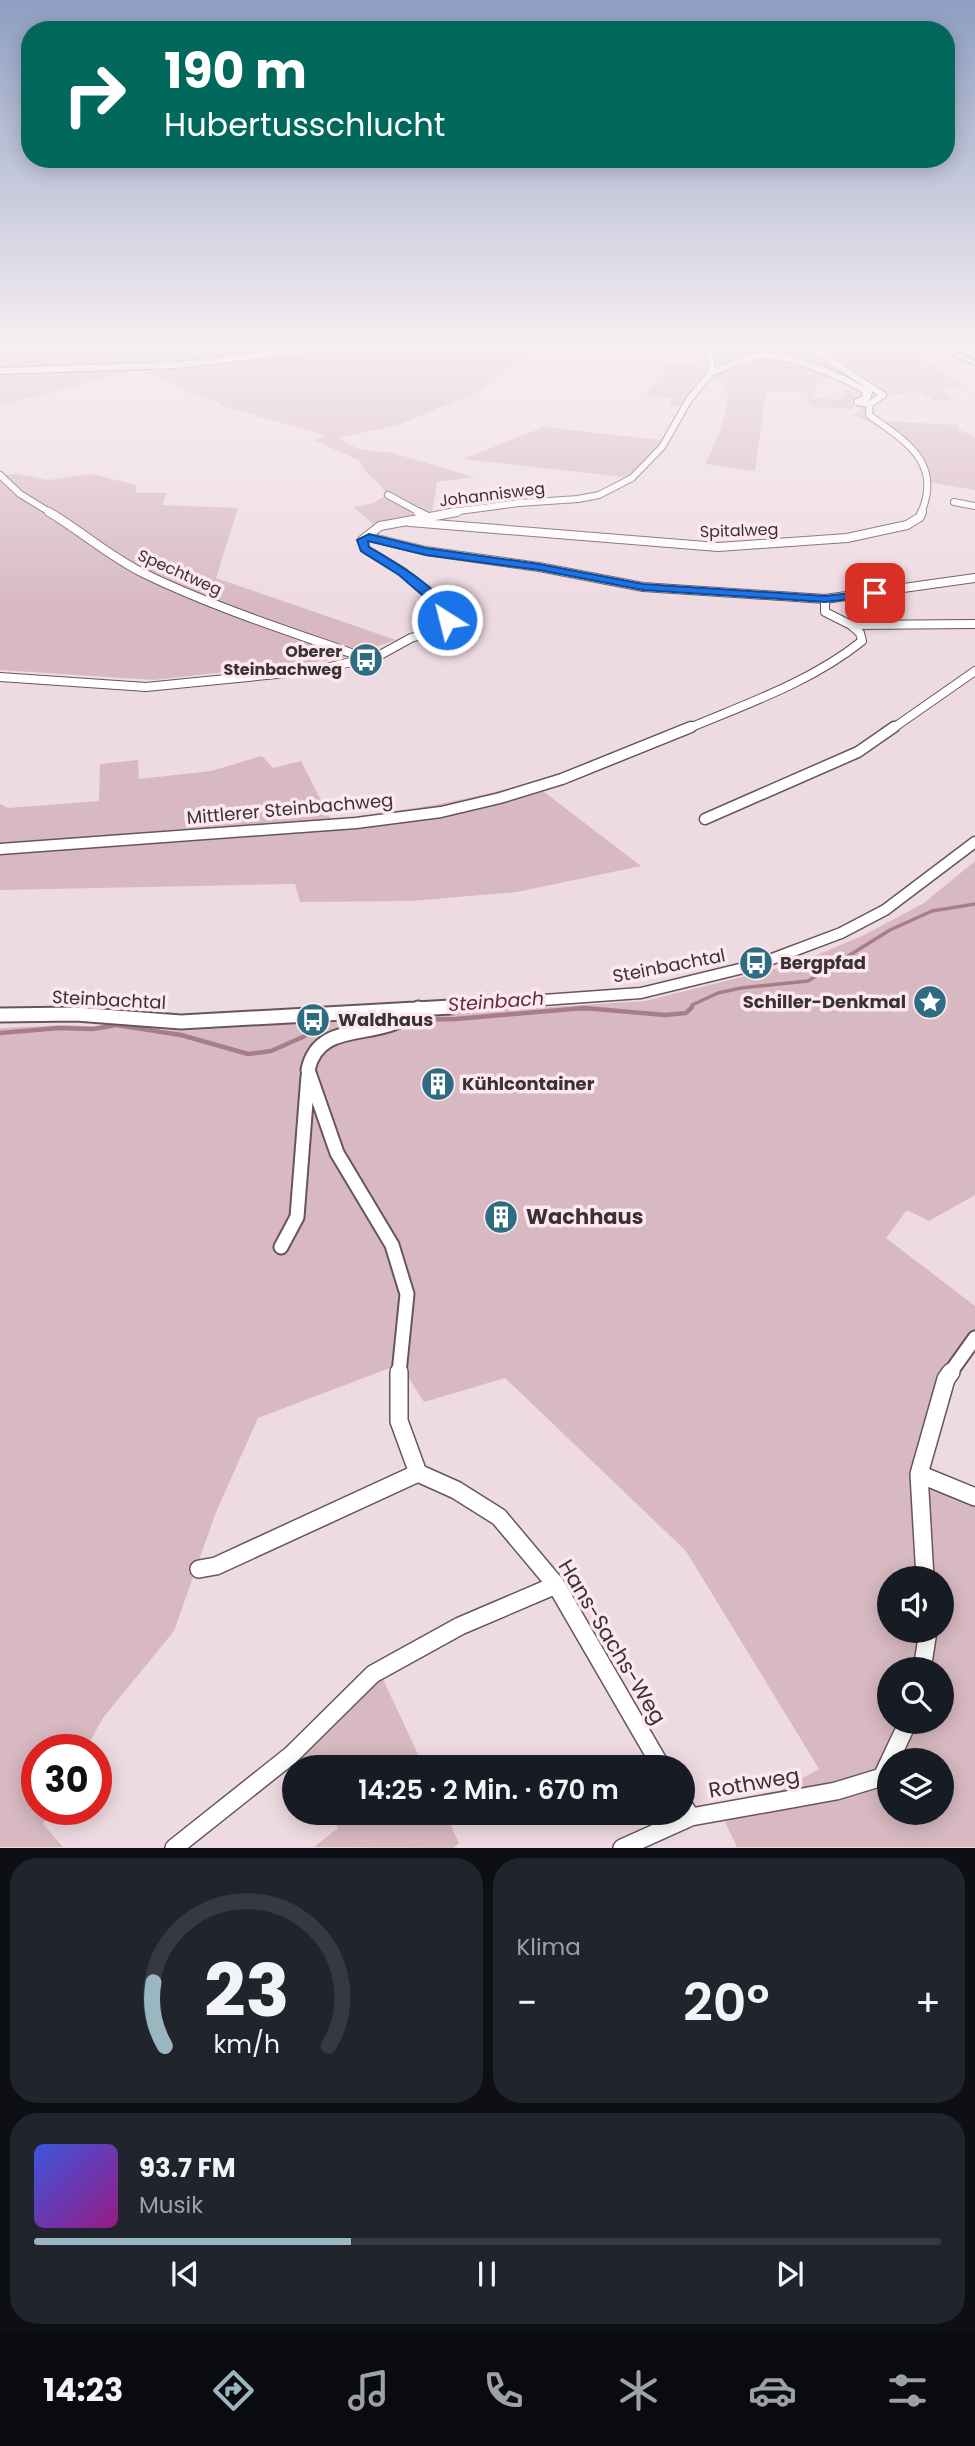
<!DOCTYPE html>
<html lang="de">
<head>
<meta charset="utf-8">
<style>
	:root { --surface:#171b24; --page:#20242c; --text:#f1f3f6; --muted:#9ea1a6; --line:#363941; --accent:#99b6c1 }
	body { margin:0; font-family:Poppins,sans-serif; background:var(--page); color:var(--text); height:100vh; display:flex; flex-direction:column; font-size:26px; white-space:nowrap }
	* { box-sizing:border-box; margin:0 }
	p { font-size:23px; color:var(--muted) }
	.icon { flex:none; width:38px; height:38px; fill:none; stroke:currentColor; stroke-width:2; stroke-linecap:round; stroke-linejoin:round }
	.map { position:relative; height:1848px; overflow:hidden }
	.details { display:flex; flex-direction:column; gap:10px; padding:10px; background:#0d0f14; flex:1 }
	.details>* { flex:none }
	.guide { position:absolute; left:21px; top:21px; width:934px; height:147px; border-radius:28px; box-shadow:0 4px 18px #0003; background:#00695c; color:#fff; overflow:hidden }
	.buttons { position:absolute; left:877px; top:1566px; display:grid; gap:14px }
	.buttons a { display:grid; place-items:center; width:77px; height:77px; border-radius:50%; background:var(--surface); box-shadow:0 4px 18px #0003; font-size:35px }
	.speed { position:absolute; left:21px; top:1734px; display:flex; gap:14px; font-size:35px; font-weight:700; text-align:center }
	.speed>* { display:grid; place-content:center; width:91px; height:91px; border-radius:50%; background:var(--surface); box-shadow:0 4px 18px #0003; line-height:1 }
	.speed .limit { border:10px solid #d22; background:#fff; color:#111 }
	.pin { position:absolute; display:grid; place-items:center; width:60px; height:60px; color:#fff; margin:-30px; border-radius:14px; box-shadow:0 4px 10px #0006 }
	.me { position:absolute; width:77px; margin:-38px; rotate:324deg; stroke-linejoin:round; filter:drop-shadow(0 0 5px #0008) }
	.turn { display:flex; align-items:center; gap:24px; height:147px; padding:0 28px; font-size:32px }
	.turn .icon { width:91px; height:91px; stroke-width:2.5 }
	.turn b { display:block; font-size:49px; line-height:60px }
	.big { font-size:52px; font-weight:600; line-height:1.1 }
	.details .card { flex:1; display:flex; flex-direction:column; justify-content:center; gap:10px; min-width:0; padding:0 24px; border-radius:28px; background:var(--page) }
	.details .dial { align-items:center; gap:0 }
	.dial svg { height:182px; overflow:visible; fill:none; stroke:var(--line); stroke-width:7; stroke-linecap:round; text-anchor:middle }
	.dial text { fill:var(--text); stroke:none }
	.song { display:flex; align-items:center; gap:21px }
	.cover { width:84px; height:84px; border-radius:10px; background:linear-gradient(135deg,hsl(230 70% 55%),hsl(310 70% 35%)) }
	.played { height:7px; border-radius:4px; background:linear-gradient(90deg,var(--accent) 35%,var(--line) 35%) }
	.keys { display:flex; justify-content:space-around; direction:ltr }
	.heat { display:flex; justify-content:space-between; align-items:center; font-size:38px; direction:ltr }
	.details .tiles { flex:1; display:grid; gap:10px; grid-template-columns:1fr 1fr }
	.card:last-child { grid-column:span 2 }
	.trip { position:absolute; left:282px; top:1755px; width:413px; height:70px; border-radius:35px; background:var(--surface); box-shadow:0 4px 18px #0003; font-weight:600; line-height:70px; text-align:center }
	.tabs { display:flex; height:112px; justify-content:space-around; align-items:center; background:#090b0e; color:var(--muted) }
	.tabs .icon { width:49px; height:49px }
	.tabs .on { color:var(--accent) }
	.tabs b { font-size:32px; color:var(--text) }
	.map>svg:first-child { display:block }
	.green { fill:#d8b9c2; fill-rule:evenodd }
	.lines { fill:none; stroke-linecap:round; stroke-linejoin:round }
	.stream-far1 { stroke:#a77d8a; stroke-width:3.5 }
	.stream { stroke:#a77d8a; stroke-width:4.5 }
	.street-far4-casing { stroke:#66565b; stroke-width:8 }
	.street-far3-casing { stroke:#66565b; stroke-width:10 }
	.street-far2-casing { stroke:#66565b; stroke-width:13 }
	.street-far1-casing { stroke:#66565b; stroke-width:17 }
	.street-casing { stroke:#66565b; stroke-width:20 }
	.secondary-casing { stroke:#66565b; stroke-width:3 }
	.street-far4 { stroke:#fff; stroke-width:6 }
	.street-far3 { stroke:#fff; stroke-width:8 }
	.street-far2 { stroke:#fff; stroke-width:10 }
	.street-far1 { stroke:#fff; stroke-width:13 }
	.street { stroke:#fff; stroke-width:17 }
	.secondary { fill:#fff; fill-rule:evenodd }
	.tram { stroke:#73686b; stroke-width:2 }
	.route { fill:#1a73e8; stroke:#114b97; stroke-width:2 }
	.labels { text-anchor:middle; stroke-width:7; stroke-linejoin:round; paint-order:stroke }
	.far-street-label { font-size:16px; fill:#393234; stroke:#fce8ee }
	.far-poi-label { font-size:16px; font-weight:bold; fill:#393234; stroke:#fce8ee; text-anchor:end }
	.street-label { font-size:18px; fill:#393234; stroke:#fce8ee }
	.poi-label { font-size:18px; font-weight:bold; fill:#393234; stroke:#fce8ee; text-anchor:start }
	.water-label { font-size:19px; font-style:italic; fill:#642c42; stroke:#fce8ee }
	.near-poi-label { font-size:21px; font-weight:bold; fill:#393234; stroke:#fce8ee; text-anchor:start }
	.near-street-label { font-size:21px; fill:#393234; stroke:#fce8ee }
</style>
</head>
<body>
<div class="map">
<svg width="975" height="1848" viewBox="0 0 975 1848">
	<rect width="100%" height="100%" fill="#eedbe1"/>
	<path class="green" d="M 0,347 L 539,347 L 475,393 L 401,424 L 338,438 L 358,449 L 393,453 L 473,477 L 437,482 L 432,513 L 375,526 L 354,507 L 374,503 L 386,495 C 381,480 365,477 360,461 L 314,440 L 328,436 L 235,410 L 140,371 L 128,372 L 0,406 Z
		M 707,347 L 808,347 L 848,373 L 831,376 L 817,386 L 816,391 L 811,397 L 839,400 L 845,390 L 859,393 L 854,394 L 861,396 L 855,396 L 851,401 L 854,409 L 811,407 L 807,401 L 808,392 L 766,391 L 755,471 L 705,464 C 715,447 734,399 725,381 L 711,376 L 712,372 L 687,406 L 669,405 L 672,398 L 645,395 L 669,364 L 710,368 Z
		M 812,347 L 901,347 L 966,386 L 939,390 L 955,399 L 936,401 L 919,392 L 892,395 L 873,386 Z
		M 862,405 L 868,405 L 869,415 L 877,421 L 959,425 L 958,429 L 975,437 L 975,490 L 933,483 L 926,478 L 918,452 L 907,440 L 853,415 L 861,410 Z
		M 544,427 L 667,441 L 632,478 L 463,459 Z
		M 16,474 L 49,480 L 92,474 L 137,485 L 135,493 L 167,493 L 162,505 L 238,508 L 216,578 L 396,640 L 340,659 L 154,680 L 0,670 L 0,475 Z
		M 262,756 L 273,768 L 301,761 L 331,820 C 399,811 466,802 531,782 L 641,866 L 517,892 L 412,901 L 300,902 L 295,884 L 0,890 L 0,804 L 8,808 L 99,801 L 100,764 L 138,760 L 139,779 L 211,771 Z
		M 975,861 L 975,1195 L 929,1221 L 907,1210 L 886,1238 L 975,1306 L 975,1332 L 942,1378 L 915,1475 L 975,1500 L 975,1847 L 737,1847 L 725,1822 L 819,1769 L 686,1551 L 505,1378 L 424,1402 L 400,1364 L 258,1418 L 216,1512 L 174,1631 L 103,1718 L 85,1750 L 37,1750 L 37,1810 L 51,1810 L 43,1824 L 63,1847 L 0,1847 L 0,1028 L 67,1025 L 181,1031 L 645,1001 L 798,963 L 864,935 L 924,903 ZM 889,1578 L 942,1578 L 942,1631 L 889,1631 ZM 889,1670 L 942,1670 L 942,1722 L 889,1722 ZM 889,1760 L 942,1760 L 942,1813 L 889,1813 Z
		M 381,1675 L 424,1767 L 306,1767 L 298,1753 Z
		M 330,1813 L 445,1813 L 459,1843 L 453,1848 L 314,1847 L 338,1828 Z"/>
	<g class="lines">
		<path class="stream-far1" d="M 576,1009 L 592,1009
			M 691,1009 L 692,1005 L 718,993 L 741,988 L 808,981 L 890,930 L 932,911 L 975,904"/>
		<path class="stream" d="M 408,1020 L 456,1019 L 584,1008 L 665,1015 L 686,1013 L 692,1007
			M 0,1033 L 59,1028 L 93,1029 L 116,1025 L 181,1035 L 248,1054 L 271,1051 L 305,1036"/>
		<g class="street-far4-casing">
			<path id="street-far4" d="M 507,347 L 515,347
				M 810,347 L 883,395 L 870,404
				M 0,371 L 177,365 L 279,353 L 372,347
				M 712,372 C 728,367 743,358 759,356 C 786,352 846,378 869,393 L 865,395 L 868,397 L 857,402 L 870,404
				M 870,404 L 869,415 C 905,441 943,462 921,513
				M 0,475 L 20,494 L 51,513
				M 388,495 L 421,513
				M 954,502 L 975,506
				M 444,513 L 519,503 L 578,499 L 599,495 L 632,478 L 662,447 L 690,398 L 712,372 L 709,347"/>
		</g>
		<g class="street-far3-casing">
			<path id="street-far3" d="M 49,512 C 81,531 109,556 143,573 C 215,608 292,632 368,659
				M 418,512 L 426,516
				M 410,522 L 718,547 L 847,538 L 907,525 L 920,517 L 922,512
				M 369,537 L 426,551 L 539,567 L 643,587 L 825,599 L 825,612 L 851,625 L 975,624
				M 825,599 L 975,578
				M 0,677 L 146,687 L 318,670 L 380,655 L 411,638 L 428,633 L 447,620 L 448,613 L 403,572 L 365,549 L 362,540 L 380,526 L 457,512
				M 687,729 C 746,704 811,682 862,641 L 860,633 L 851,625
				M 892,729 L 975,671"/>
		</g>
		<g class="street-far2-casing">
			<path id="street-far2" d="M 705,819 L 858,752 L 894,727
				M 0,849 L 356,823 L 441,812 L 500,798 L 562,779 L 691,727
				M 419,1009 L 641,993 L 756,965 L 841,933 L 885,910 L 975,842"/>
		</g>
		<g class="street-far1-casing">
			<path id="street-far1" d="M 0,1015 L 76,1014 L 181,1022 L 451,1007
				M 281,1247 L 297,1217 L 308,1076
				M 399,1373 L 407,1294 L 392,1245 L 337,1153 L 308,1070 C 317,1026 362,1036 394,1023 C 403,1020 411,1013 418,1008
				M 950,1373 L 975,1338"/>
		</g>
		<g class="street-casing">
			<path id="street" d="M 399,1372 L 399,1421 L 418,1473 L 456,1490 L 499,1517 L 556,1585 L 662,1768
				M 919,1474 L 975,1497
				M 199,1569 L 216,1566 L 418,1473
				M 925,1578 L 919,1474 L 946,1379 L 951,1372
				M 922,1670 L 928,1631
				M 890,1760 L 908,1722
				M 682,1803 L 691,1817
				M 174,1848 L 291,1755 L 373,1674 L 460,1626 L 556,1585
				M 622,1848 L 691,1817 L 836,1791 L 882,1777 L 889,1762"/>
		</g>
		<g class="secondary-casing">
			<path id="secondary" d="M 937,347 L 948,347 L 975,360 L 975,365 Z"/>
		</g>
		<use href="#street-far4" class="street-far4"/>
		<use href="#street-far3" class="street-far3"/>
		<use href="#street-far2" class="street-far2"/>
		<use href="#street-far1" class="street-far1"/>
		<use href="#street" class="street"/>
		<use href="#secondary" class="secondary"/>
		<path class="tram" d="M 948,347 L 975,360"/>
	</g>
	<linearGradient id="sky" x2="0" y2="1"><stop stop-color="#8e9ec2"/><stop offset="0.57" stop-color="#f7eff2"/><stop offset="1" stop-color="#f7eff2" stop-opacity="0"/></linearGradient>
	<rect width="975" height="606" fill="url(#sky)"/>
	<path class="route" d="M 369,534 L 426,548 L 539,564 L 643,584 L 825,596 L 875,590 L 881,593 L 875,596 L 825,602 L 643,590 L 539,570 L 426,555 L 368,541 L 369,547 C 399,565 433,584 454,613 L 453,620 L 447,623 L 442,620 L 443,613 L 399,575 L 361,551 L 357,540 Z"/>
	<defs>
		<g id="bus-disc" transform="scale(1.75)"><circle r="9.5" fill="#2d6c81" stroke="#fce8ee"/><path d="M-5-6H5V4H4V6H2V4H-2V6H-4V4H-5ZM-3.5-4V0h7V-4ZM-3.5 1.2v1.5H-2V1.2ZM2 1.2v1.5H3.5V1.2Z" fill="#fff"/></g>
		<g id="sight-disc" transform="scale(1.75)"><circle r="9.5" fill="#2d6c81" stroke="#fce8ee"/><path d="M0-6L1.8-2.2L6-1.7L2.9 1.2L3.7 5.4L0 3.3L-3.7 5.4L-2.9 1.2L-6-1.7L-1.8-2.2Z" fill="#fff"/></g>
		<g id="building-disc" transform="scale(1.75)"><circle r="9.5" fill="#2d6c81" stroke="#fce8ee"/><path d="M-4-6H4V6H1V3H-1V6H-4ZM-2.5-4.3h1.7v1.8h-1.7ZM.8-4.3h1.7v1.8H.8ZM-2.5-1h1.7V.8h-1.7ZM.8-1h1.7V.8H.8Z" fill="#fff"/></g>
	</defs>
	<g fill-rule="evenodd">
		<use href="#bus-disc" x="366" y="660"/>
		<use href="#bus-disc" x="756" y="963"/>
		<use href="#sight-disc" x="930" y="1002"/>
		<use href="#bus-disc" x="313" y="1020"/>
		<use href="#building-disc" x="438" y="1084"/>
		<use href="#building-disc" x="501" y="1217"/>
	</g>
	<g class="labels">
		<g class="far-street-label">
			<text transform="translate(492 494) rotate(-7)" y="6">Johannisweg</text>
			<text transform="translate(739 530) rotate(-2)" y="6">Spitalweg</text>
			<text transform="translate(180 572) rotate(24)" y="6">Spechtweg</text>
		</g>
		<g class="far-poi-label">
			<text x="342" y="657">Oberer<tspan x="342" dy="18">Steinbachweg</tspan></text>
		</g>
		<g class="street-label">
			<text transform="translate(290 809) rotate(-5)" y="6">Mittlerer Steinbachweg</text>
			<text transform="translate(669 966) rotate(-11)" y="6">Steinbachtal</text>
			<text transform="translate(109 1000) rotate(3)" y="6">Steinbachtal</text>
		</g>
		<g class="poi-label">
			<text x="780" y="969">Bergpfad</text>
			<text x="906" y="1008" text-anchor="end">Schiller-Denkmal</text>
			<text x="338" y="1026">Waldhaus</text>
			<text x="462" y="1090">Kühlcontainer</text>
		</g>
		<g class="water-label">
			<text transform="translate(496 1001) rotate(-4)" y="7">Steinbach</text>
		</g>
		<g class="near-poi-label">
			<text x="526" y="1224">Wachhaus</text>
		</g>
		<g class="near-street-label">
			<text transform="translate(612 1642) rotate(59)" y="7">Hans-Sachs-Weg</text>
			<text transform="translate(754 1783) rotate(-10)" y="7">Rothweg</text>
		</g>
	</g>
</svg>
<div class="buttons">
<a><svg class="icon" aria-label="sound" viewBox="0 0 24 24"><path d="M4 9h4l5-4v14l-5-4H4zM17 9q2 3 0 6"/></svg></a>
<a><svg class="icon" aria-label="search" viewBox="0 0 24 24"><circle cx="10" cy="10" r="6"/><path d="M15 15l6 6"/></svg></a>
<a><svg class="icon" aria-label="layers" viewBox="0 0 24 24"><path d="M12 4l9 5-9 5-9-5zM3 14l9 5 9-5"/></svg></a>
</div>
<div class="speed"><div class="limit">30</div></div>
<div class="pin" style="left:875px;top:593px;background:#d93025"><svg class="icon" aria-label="arrive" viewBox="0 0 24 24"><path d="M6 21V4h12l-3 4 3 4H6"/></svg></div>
<svg class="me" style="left:447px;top:620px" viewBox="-20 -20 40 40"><circle r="17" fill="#1a73e8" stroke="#fff" stroke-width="3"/><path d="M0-11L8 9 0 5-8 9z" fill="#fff"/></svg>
<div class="trip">14:25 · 2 Min. · 670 m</div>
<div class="guide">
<div class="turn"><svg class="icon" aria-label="right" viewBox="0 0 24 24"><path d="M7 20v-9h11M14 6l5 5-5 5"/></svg><div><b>190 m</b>Hubertusschlucht</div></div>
</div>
</div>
<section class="details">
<div class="tiles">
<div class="card dial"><svg viewBox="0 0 100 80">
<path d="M14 69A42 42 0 1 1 86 69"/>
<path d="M14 69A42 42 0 0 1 9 41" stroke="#99b6c1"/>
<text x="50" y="56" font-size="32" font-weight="700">23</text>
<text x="50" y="72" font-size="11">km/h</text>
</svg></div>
<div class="card"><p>Klima</p>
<div class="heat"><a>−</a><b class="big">20°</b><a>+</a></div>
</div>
<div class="card">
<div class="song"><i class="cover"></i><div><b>93.7 FM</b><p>Musik</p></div></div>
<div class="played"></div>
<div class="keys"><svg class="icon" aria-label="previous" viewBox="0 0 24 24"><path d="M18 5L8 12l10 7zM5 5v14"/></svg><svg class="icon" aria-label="pause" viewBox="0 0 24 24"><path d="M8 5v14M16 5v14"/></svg><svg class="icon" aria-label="next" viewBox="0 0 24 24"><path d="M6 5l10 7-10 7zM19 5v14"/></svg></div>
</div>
</div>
</section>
<nav class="tabs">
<b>14:23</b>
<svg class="icon on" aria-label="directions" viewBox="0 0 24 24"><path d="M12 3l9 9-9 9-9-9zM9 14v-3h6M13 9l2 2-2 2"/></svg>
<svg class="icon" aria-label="music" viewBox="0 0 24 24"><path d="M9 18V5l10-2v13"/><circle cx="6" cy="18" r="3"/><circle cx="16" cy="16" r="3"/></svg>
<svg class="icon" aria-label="phone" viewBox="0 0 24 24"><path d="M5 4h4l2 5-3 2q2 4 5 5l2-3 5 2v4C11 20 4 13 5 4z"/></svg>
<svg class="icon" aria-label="climate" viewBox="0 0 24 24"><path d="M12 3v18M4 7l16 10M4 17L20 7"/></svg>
<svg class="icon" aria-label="car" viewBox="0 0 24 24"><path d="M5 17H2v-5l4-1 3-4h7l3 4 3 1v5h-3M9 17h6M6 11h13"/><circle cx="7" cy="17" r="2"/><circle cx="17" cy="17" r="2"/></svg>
<svg class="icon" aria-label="filters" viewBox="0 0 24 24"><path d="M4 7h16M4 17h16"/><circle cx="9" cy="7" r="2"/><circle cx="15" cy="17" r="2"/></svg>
</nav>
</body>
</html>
